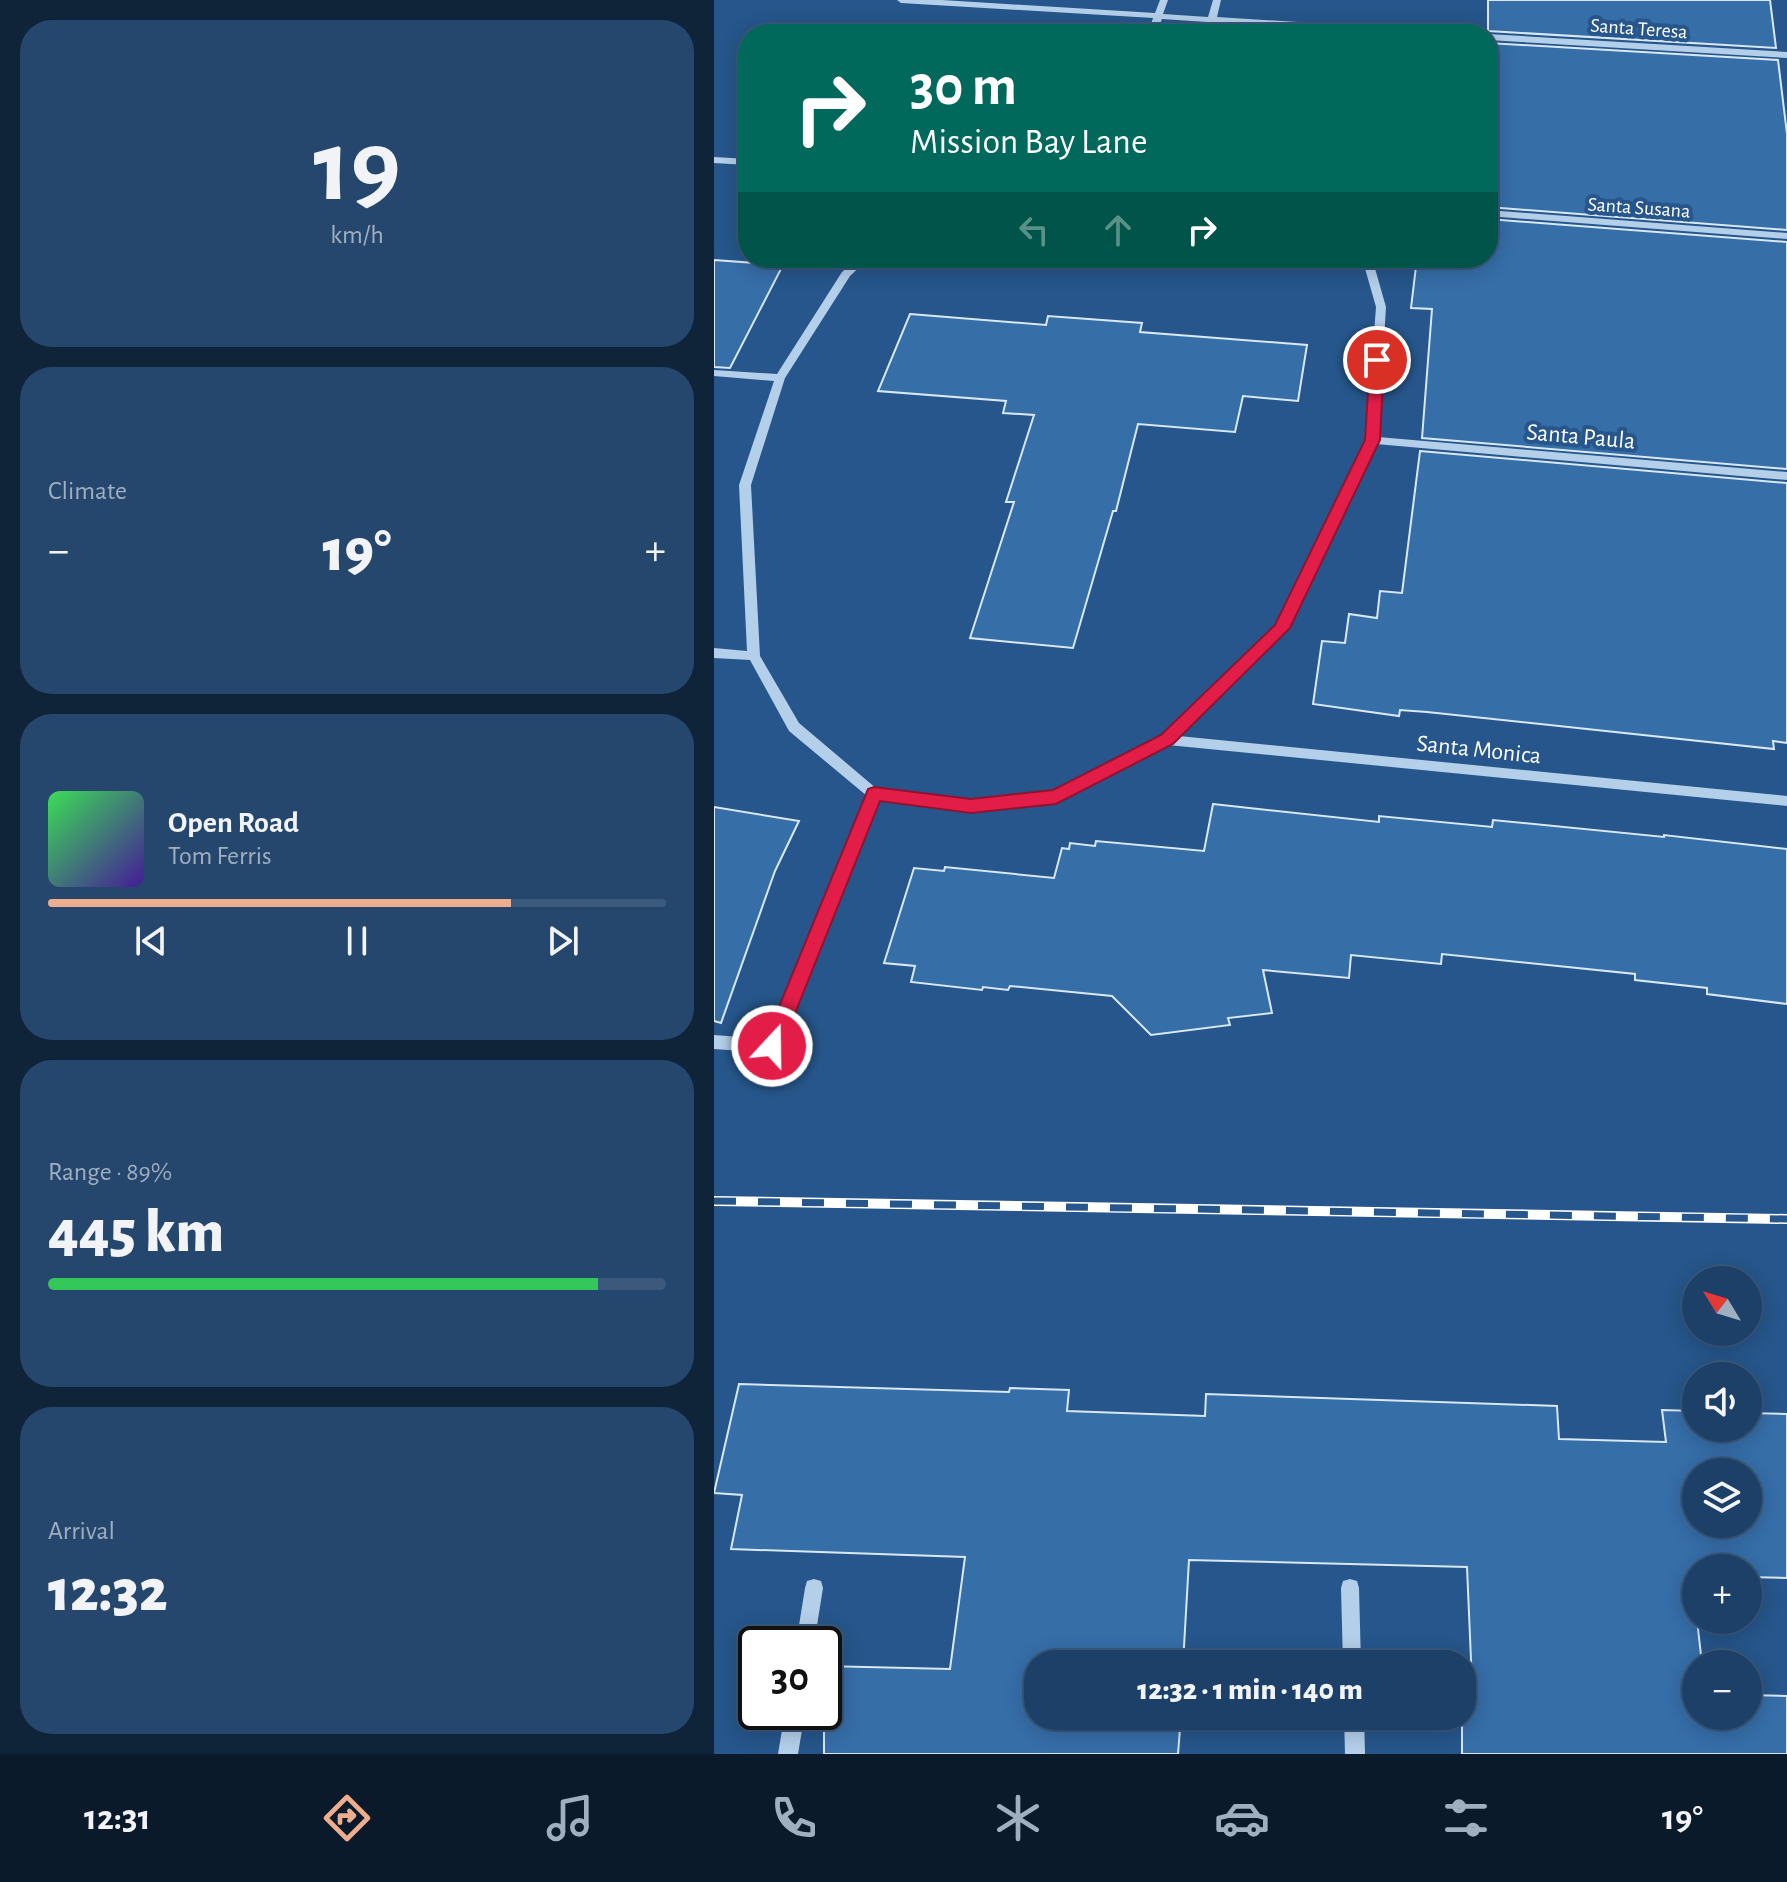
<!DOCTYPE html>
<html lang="en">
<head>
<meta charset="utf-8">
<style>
	:root { --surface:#1c4068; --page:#25476e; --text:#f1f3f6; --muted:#a0afc0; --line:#3a597c; --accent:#eead8d }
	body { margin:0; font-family:"Alegreya Sans",sans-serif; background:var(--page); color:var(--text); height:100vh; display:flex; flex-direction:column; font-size:30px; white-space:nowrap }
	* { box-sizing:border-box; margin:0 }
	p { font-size:26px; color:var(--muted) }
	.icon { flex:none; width:44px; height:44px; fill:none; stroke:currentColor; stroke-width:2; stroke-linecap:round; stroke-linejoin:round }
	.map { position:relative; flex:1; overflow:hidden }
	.drawer { display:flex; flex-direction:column; gap:20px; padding:20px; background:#0f2339; width:714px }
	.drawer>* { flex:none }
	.guide { position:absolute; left:24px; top:24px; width:760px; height:244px; border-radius:32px; box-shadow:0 4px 20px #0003,0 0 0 2px var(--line); background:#00695c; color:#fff; overflow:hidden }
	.needle { width:52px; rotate:308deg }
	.fabs { position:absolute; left:968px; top:1266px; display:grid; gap:16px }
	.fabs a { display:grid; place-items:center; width:80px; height:80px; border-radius:50%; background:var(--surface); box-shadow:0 4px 20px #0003,0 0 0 2px var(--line); font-size:40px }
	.speed { position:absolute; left:24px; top:1626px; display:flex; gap:16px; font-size:40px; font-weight:700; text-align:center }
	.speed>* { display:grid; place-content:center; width:104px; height:104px; border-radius:50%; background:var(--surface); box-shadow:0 4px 20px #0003,0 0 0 2px var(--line); line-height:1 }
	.speed .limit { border:4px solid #111; border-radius:12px; background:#fff; color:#111 }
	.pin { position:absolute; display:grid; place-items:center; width:68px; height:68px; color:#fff; margin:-34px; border:4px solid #fff; border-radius:50%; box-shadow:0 2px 8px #0007 }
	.me { position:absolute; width:88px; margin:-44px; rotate:21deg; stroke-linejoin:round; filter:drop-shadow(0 0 6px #0008) }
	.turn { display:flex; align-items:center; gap:28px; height:168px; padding:0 40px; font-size:36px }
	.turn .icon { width:104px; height:104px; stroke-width:2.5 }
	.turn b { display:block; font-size:56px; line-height:68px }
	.lanes { display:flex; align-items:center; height:76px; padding:0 40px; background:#0003; justify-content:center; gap:40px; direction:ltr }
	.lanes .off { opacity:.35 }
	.big { font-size:60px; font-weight:800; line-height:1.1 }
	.drawer .tile { flex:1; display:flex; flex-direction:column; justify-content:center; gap:12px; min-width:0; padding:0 28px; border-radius:32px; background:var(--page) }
	.drawer .dial { align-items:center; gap:0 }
	.dial b { font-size:104px; line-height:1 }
	.song { display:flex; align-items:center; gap:24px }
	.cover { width:96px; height:96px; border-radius:12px; background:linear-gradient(135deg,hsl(130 70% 55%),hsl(260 70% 35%)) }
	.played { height:8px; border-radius:4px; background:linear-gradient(90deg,var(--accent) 75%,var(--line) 75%) }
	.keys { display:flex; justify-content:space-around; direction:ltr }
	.heat { display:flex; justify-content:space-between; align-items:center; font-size:44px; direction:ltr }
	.charge { height:12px; border-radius:6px; background:linear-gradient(90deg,#34c759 89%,var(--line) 0) }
	.trip { position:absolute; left:310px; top:1650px; width:452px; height:80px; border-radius:32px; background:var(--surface); box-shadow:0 4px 20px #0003,0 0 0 2px var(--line); font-weight:800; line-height:80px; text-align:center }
	.tab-bar { display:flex; height:128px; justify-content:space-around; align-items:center; background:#0b1a2a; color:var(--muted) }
	.tab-bar .icon { width:56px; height:56px }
	.tab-bar .on { color:var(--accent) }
	.tab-bar b { font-size:36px; color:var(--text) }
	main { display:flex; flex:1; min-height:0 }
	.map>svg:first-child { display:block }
	.building { fill:#366ea8; stroke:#d8e8f8; stroke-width:2; fill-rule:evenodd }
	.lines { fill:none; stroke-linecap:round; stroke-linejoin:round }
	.minor { fill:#b4cfea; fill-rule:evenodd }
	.rail-casing { stroke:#fff; stroke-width:10 }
	.rail { stroke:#26568b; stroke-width:7; stroke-dasharray:22; stroke-linecap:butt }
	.route { fill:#e11d48; stroke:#92132f; stroke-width:2 }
	.labels { text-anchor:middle; stroke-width:8; stroke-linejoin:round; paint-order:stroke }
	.far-street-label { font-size:20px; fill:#fff; stroke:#26568b }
	.street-label { font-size:24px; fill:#fff; stroke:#26568b }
</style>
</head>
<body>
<main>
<section class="drawer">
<div class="tile dial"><b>19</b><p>km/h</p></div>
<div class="tile"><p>Climate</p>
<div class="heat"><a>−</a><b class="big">19°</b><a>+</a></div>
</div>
<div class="tile">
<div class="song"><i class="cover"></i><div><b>Open Road</b><p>Tom Ferris</p></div></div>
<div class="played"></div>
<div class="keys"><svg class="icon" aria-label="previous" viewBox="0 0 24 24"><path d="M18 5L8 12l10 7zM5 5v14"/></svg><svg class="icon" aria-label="pause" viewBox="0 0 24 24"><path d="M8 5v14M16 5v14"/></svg><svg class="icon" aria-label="next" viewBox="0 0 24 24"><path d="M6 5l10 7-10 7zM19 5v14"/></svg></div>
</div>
<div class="tile"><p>Range · 89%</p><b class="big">445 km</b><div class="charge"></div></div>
<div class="tile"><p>Arrival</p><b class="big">12:32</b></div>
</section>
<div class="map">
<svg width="1073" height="1754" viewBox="0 0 1073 1754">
	<rect width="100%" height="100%" fill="#26568b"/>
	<path class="building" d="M 774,0 L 1056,0 L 1062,48 L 774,31 Z
		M 774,43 L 1064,60 L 1073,134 L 1073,230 L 774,207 Z
		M 774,219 L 1073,242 L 1073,469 L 708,438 L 718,309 L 697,308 L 703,258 L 774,258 Z
		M 0,260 L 69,265 L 16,368 L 0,367 Z
		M 196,314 L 332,325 L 334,316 L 428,323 L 426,332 L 593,345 L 584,401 L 529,396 L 521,432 L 424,424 L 402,511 L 399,511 L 359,648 L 256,638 L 300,502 L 292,502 L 320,415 L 289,413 L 292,401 L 164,391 Z
		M 706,451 L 1073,483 L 1073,743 L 1059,741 L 1060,749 L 713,712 L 686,710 L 685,716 L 599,704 L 608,641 L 631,643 L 635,614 L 663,618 L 666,591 L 688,593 Z
		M 499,804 L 665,822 L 665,816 L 778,827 L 779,820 L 950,837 L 950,835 L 1073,849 L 1073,1004 L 993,994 L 993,988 L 921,980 L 921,974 L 728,954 L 727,964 L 637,955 L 635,978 L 549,970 L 558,1013 L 514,1018 L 516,1025 L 437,1035 L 398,996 L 296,986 L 294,990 L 269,987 L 268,990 L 197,982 L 201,966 L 170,963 L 200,868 L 230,871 L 231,867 L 340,878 L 348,848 L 355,849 L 356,843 L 381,846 L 382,841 L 490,851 Z
		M 0,807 L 85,821 L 61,871 L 7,1023 L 0,1021 Z
		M 25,1384 L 295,1392 L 296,1388 L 355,1390 L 353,1411 L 491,1416 L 492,1394 L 843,1406 L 845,1439 L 952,1442 L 948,1410 L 982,1411 L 982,1428 L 1034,1428 L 1034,1413 L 1073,1414 L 1073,1578 L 1034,1577 L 1034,1568 L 982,1568 L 982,1576 L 978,1576 L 988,1664 L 982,1664 L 982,1716 L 1034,1716 L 1034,1695 L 1073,1696 L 1073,1754 L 748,1754 L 748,1683 L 758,1683 L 753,1567 L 475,1560 L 469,1664 L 324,1664 L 324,1716 L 467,1716 L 464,1754 L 110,1754 L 110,1666 L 236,1669 L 251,1557 L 17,1549 L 28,1495 L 0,1493 ZM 982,1472 L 1034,1472 L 1034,1524 L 982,1524 Z"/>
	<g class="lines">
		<path class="minor" d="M 183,0 L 228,0 L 441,13 L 446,0 L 454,0 L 449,14 L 494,17 L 499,0 L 507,0 L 503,17 L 729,31 L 733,34 L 688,34 L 501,22 L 498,34 L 490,34 L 493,22 L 448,19 L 442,34 L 434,34 L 439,18 L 187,3 Z
			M 774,34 L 1073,52 L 1073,58 L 774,40 Z
			M 0,157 L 34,159 L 34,165 L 0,163 Z
			M 774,210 L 1073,233 L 1073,239 L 774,216 Z
			M 144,258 L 155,258 L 136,276 L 71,378 L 37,485 L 46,656 L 85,723 L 163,789 L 257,801 L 340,792 L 448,736 L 563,625 L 652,440 L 662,307 L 648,258 L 658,258 L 672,307 L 664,437 L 1073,472 L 1073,480 L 662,444 L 572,631 L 465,736 L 1073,796 L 1073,806 L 454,745 L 342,802 L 257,811 L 164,800 L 63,1051 L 58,1053 L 0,1049 L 0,1035 L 53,1039 L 153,796 L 75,731 L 36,660 L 0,658 L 0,648 L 33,651 L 25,485 L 60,381 L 0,376 L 0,370 L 63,374 L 128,272 Z
			M 100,1579 L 107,1581 L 109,1588 L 100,1644 L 82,1644 L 91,1588 L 93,1581 Z
			M 636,1579 L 643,1581 L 645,1588 L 647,1664 L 629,1664 L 627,1588 L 629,1581 Z
			M 71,1712 L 91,1712 L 84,1754 L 64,1754 Z
			M 630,1716 L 650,1716 L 651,1754 L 631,1754 Z"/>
		<g class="rail-casing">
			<path id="rail" d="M 0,1201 L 1073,1219"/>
		</g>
		<use href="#rail" class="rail"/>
	</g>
	<path class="route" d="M 663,356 L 670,360 L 666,440 L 576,628 L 459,744 L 342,804 L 257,813 L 166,801 L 68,1046 L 65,1052 L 58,1054 L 51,1052 L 49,1046 L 154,789 L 160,787 L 257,799 L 339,790 L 447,735 L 561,625 L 651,440 L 656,360 Z"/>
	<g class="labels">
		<g class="far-street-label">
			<text transform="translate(925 28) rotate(4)" y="7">Santa Teresa</text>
			<text transform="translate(925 207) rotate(4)" y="7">Santa Susana</text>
		</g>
		<g class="street-label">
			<text transform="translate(867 436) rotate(5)" y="8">Santa Paula</text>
			<text transform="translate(765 749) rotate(6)" y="8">Santa Monica</text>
		</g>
	</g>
</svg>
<div class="fabs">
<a><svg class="needle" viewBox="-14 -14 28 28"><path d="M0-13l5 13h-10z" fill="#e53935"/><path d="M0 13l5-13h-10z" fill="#a0afc0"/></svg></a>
<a><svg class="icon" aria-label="sound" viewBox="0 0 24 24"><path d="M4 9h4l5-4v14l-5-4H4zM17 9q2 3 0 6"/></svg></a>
<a><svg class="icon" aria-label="layers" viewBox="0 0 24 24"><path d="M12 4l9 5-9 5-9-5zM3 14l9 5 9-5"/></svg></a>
<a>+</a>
<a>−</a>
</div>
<div class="speed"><div class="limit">30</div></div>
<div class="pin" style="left:663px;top:360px;background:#d93025"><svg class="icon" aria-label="arrive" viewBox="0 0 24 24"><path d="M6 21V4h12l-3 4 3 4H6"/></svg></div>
<svg class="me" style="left:58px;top:1046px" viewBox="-20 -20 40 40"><circle r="17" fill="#e11d48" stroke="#fff" stroke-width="3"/><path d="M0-11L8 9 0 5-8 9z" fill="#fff"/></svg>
<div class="trip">12:32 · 1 min · 140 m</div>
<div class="guide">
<div class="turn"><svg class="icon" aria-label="right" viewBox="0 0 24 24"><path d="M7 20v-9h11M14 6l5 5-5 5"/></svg><div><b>30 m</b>Mission Bay Lane</div></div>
<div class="lanes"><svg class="icon off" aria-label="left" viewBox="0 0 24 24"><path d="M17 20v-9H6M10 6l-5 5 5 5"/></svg><svg class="icon off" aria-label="ahead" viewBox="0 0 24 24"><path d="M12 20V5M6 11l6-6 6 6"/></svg><svg class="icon" aria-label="right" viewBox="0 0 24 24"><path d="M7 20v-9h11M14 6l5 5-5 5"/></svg></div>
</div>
</div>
</main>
<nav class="tab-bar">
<b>12:31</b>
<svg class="icon on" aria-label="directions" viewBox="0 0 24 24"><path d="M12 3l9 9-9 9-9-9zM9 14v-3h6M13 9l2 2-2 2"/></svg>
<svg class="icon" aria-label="music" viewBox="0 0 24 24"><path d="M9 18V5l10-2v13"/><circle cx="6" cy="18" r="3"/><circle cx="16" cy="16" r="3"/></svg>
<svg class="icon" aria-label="phone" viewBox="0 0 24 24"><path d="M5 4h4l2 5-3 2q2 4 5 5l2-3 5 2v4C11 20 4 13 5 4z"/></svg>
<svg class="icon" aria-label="climate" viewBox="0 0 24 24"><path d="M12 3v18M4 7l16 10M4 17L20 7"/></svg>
<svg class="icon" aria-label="car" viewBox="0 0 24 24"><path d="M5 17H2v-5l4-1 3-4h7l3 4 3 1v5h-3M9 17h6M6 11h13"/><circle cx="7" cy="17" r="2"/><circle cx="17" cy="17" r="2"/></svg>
<svg class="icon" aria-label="filters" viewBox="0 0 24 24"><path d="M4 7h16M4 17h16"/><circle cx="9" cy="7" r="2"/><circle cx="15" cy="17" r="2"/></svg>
<b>19°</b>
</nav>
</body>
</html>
